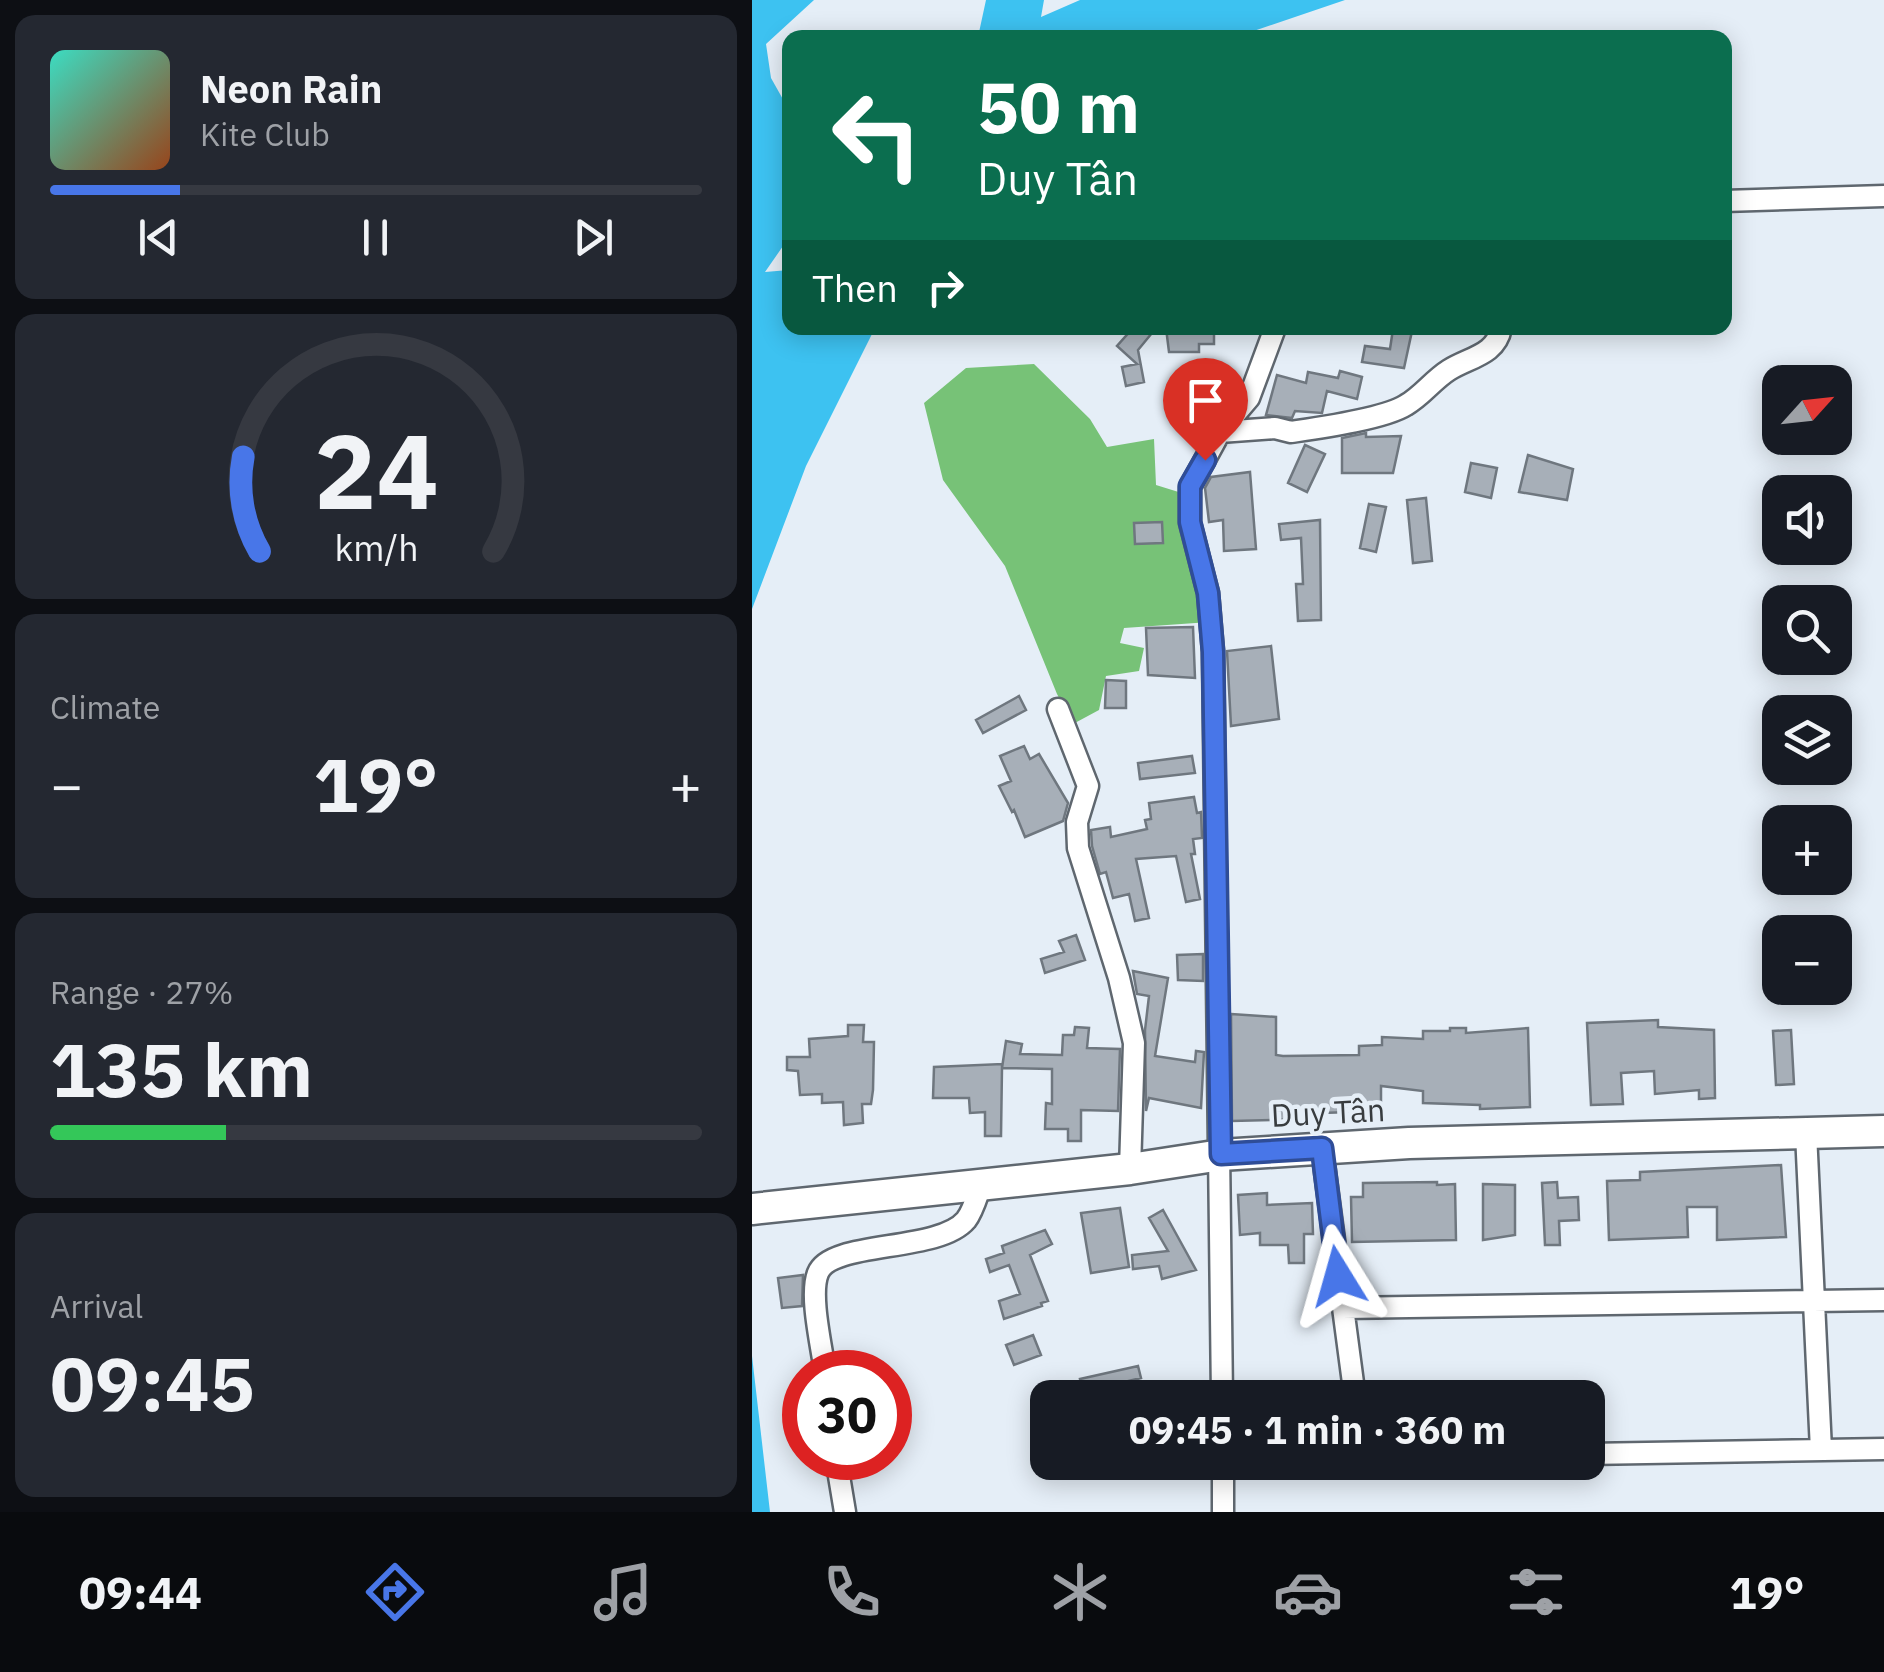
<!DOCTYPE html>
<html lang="en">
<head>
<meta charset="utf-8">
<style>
	:root { --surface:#171b24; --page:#242831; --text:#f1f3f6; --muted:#9ea1a6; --line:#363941; --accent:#4876e8 }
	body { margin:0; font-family:"IBM Plex Sans",sans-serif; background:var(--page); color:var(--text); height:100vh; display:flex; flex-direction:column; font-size:38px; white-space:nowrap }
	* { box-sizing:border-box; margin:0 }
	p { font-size:32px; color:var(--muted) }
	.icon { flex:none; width:55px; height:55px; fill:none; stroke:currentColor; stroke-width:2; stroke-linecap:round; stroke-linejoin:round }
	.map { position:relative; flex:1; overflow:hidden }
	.sheet { display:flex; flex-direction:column; gap:15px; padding:15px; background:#0d0f14; width:752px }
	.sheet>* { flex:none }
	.top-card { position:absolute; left:30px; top:30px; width:950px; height:305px; border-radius:20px; box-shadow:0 5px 25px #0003; background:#0b6e4f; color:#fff; overflow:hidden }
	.needle { width:65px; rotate:63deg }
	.controls { position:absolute; left:1010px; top:365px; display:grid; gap:20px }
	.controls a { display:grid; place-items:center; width:90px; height:90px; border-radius:20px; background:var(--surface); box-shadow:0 5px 25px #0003; font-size:50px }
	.speed { position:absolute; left:30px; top:1350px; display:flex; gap:20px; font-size:50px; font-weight:700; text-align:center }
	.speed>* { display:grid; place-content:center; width:130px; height:130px; border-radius:50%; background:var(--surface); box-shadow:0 5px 25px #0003; line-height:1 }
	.speed .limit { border:15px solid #d22; background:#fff; color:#111 }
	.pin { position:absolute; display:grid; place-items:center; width:85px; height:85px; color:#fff; margin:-102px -42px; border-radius:50% 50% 50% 0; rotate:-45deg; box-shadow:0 0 10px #0007 }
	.pin .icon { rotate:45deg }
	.me { position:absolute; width:110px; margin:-55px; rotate:352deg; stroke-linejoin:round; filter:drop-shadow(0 0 8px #0008) }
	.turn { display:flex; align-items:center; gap:35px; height:210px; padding:0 30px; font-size:45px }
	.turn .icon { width:130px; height:130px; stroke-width:2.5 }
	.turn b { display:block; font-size:70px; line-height:85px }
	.then { display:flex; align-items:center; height:95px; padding:0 30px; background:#0003; gap:20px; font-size:38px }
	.big { font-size:75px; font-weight:700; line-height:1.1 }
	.sheet .widget { flex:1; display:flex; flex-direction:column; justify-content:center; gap:15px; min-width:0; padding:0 35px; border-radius:20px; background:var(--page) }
	.sheet .dial { align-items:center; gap:0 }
	.dial svg { height:260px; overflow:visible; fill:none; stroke:var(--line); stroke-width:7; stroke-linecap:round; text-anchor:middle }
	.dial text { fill:var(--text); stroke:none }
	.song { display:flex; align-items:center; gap:30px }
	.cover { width:120px; height:120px; border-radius:15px; background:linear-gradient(135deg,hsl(170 70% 55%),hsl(20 70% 35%)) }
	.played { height:10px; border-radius:5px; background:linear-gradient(90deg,var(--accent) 20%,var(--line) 20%) }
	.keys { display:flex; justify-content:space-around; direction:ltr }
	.heat { display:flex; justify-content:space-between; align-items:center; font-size:55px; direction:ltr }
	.charge { height:15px; border-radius:8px; background:linear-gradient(90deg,#34c759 27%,var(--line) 0) }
	.trip { position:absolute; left:278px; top:1380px; width:575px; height:100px; border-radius:20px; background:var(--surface); box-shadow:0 5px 25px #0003; font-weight:700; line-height:100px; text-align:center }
	.tabs { display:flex; height:160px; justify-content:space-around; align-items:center; background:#090b0e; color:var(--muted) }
	.tabs .icon { width:70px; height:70px }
	.tabs .active { color:var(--accent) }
	.tabs b { font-size:45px; color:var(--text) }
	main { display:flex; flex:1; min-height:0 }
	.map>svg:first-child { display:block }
	.forest { fill:#77c277 }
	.water { fill:#3dc2f1 }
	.building { fill:#a7afb8; stroke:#6f777f; stroke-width:2.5 }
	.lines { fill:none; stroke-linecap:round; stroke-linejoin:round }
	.street-casing { stroke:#5f676f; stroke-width:25 }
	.secondary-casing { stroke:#5f676f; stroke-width:35 }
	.street { stroke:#fff; stroke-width:20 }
	.secondary { stroke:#fff; stroke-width:30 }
	.route-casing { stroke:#2f4d97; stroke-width:25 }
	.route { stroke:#4876e8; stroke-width:18 }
	.labels { text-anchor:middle; stroke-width:9; stroke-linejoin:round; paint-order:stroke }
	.street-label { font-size:32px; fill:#383c3f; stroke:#e5eef7 }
</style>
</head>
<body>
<main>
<section class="sheet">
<div class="widget">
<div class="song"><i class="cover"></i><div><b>Neon Rain</b><p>Kite Club</p></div></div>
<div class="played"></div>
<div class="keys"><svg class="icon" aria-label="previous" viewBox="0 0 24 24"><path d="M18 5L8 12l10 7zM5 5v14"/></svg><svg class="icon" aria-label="pause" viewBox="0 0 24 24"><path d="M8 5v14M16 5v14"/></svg><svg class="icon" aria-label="next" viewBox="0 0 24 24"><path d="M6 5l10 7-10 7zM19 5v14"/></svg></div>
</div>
<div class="widget dial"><svg viewBox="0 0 100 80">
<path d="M14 69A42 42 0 1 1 86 69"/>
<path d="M14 69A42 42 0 0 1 9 40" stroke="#4876e8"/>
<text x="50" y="56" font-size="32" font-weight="700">24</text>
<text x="50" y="72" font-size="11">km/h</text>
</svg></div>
<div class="widget"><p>Climate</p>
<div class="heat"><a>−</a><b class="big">19°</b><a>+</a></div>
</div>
<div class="widget"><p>Range · 27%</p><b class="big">135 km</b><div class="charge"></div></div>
<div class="widget"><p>Arrival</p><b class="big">09:45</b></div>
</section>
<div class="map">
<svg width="1132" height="1512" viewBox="0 0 1132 1512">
	<rect width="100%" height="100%" fill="#e5eef7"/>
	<path class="forest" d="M 282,364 L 338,419 L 355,447 L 402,439 L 404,485 L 433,494 L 458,622 L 372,628 L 368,643 L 392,648 L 387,671 L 354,676 L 347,710 L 321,724 L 305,694 L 253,566 L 191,480 L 172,403 L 214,368 Z"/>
	<path class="water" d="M 0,0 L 62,0 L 14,44 L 19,78 L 37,110 L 38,236 L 13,272 L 37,270 L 38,328 L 123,328 L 54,466 L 0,609 Z
		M 234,0 L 292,0 L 289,17 L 328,0 L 593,0 L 484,37 L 226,37 Z
		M 0,1356 L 18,1512 L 0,1512 Z"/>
	<path class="building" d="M 381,328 L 394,328 L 400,333 L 386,350 L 392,382 L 374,386 L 370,367 L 385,364 L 365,346 Z
		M 414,328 L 462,328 L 462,344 L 447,344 L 447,352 L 417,352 Z
		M 641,329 L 660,331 L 652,368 L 610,362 L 613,346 L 638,349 Z
		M 588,371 L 610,377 L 605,399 L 575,391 L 570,413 L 543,411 L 540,418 L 514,415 L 525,375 L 554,383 L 556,372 L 586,378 Z
		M 448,378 L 476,401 L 468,411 L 439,389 Z
		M 614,433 L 614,437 L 649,436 L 641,473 L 590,473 L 590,438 Z
		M 553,445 L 573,454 L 555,492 L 536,483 Z
		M 776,455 L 821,469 L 815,500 L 767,492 Z
		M 719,463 L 745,468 L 739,498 L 713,492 Z
		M 498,472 L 504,549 L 472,551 L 471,520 L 457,522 L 453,488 L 459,477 Z
		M 674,498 L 680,561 L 661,563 L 655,500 Z
		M 617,504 L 634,507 L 624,552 L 608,548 Z
		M 568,520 L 569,620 L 546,621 L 544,584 L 551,584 L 549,538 L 529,540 L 527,524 Z
		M 410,522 L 411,543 L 383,544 L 382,523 Z
		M 441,627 L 443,678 L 396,675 L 394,628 Z
		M 519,646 L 527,719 L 479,726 L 475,651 Z
		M 354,680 L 374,681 L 374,708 L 353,708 Z
		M 267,696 L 274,710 L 231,733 L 224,720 Z
		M 272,746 L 278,759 L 287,754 L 316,803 L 311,821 L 273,837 L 262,810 L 260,812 L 247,786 L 259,781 L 248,756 Z
		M 440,756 L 443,773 L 388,779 L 386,763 Z
		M 442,797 L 445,813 L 449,812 L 450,838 L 441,839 L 443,854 L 439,854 L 448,899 L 434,902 L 424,856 L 384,859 L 397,918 L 383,921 L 377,894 L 361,898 L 354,872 L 348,874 L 340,846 L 339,830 L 358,827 L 359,837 L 395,829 L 393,820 L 399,819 L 397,803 Z
		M 324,935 L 333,960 L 293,973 L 289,959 L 312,952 L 307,941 Z
		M 451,954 L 451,981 L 426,980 L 425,955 Z
		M 381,971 L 416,978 L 403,1056 L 443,1062 L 444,1051 L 452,1052 L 449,1108 L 397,1098 L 394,1111 L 393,1030 L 397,996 L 385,994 Z
		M 479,1014 L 524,1017 L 524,1055 L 531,1056 L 607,1055 L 607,1046 L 630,1045 L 630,1037 L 671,1039 L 671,1031 L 698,1031 L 698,1028 L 714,1028 L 714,1033 L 776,1028 L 778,1107 L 728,1109 L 728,1105 L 671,1103 L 671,1091 L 629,1086 L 629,1111 L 569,1113 L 555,1114 L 555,1119 L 480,1121 Z
		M 906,1020 L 906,1027 L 962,1030 L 963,1098 L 947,1099 L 947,1090 L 903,1094 L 902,1071 L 869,1073 L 871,1104 L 839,1105 L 835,1023 Z
		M 96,1025 L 112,1025 L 111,1042 L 122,1042 L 121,1090 L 119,1104 L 110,1104 L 111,1123 L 92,1125 L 91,1102 L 70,1103 L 70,1094 L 48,1095 L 46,1071 L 35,1070 L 35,1057 L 58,1057 L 57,1039 L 96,1036 Z
		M 323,1027 L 337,1028 L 335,1048 L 368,1049 L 366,1111 L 329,1110 L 329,1141 L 316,1141 L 316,1129 L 293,1129 L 294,1103 L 300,1104 L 300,1069 L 250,1068 L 249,1136 L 233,1136 L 233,1112 L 218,1113 L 217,1098 L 181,1098 L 182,1067 L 250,1064 L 250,1068 L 254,1041 L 270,1044 L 268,1054 L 310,1055 L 311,1035 L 322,1035 Z
		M 1039,1030 L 1042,1084 L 1024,1085 L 1021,1031 Z
		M 1029,1165 L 1034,1237 L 965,1240 L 965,1207 L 935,1207 L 936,1237 L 857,1240 L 855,1181 L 888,1180 L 888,1172 Z
		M 685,1182 L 685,1185 L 703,1184 L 704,1240 L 600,1242 L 599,1197 L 611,1197 L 611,1183 Z
		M 805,1182 L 806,1198 L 826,1197 L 827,1220 L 807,1221 L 808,1245 L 793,1245 L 790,1183 Z
		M 731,1184 L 763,1185 L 763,1235 L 731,1240 Z
		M 515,1193 L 515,1205 L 560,1203 L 561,1234 L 552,1234 L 552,1263 L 537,1263 L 536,1245 L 508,1245 L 508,1233 L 488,1235 L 486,1195 Z
		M 368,1208 L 377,1267 L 339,1273 L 329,1213 Z
		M 411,1210 L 444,1270 L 410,1279 L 407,1266 L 381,1269 L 380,1255 L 416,1251 L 397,1218 Z
		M 293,1230 L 300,1244 L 278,1255 L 296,1301 L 289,1303 L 290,1306 L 252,1319 L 247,1301 L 268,1294 L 257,1265 L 238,1272 L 234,1259 L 252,1253 L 250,1246 Z
		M 51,1275 L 50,1306 L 30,1308 L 26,1278 Z
		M 281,1335 L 289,1355 L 262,1365 L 254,1345 Z
		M 386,1366 L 389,1378 L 331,1392 L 328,1379 Z"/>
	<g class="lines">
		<g class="street-casing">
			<path id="street" d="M 972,201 L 1132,196
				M 468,432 L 523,428 L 539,432 C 566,428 632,419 654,405 C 670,396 681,380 697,370 C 718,357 744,355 749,328
				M 306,709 L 336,786 L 325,822 L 326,848 L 367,978 L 382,1043 L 378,1169
				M 1054,1133 L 1069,1450
				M 570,1149 L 603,1398
				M 591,1308 L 1132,1300
				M 73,1372 C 70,1348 57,1295 66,1273 C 79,1240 186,1253 214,1220 C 221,1211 225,1196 229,1185
				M 470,1398 L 461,651 L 456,593 L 438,523 L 438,487 L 468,432 L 497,398 L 523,328
				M 835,1454 L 1132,1449
				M 84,1458 L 93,1512
				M 471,1462 L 471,1512"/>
		</g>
		<g class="secondary-casing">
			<path id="secondary" d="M 0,1209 L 378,1169 L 469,1155 L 657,1143 L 1132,1131"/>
		</g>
		<use href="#street" class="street"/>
		<use href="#secondary" class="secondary"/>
	</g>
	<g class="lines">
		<g class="route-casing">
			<path id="route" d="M 453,460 L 438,486 L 438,522 L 456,593 L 461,652 L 469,1154 L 570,1148 L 586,1276"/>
		</g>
		<use href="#route" class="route"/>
	</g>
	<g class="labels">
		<g class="street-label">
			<text transform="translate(576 1113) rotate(-3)" y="11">Duy Tân</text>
		</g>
	</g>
</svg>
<div class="controls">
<a><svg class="needle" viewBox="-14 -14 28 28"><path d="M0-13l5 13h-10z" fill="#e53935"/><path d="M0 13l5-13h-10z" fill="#9ea1a6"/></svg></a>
<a><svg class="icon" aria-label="sound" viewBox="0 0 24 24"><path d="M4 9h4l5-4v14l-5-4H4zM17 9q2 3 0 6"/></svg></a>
<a><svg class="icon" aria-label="search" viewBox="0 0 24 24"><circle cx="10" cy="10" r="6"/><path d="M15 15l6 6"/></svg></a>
<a><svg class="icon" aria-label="layers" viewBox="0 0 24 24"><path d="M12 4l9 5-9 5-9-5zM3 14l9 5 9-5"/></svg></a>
<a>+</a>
<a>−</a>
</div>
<div class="speed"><div class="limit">30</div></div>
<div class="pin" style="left:453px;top:460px;background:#d93025"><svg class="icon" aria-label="arrive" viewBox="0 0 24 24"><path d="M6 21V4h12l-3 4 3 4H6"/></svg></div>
<svg class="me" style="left:586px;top:1276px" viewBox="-20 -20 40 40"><path d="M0-17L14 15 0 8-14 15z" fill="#4876e8" stroke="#fff" stroke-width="4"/></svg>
<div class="trip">09:45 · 1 min · 360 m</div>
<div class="top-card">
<div class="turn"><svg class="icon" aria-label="left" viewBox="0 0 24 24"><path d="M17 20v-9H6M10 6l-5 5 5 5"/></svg><div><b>50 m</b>Duy Tân</div></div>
<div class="then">Then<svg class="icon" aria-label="right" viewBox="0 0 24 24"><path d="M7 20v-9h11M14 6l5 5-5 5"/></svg></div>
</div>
</div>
</main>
<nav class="tabs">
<b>09:44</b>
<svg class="icon active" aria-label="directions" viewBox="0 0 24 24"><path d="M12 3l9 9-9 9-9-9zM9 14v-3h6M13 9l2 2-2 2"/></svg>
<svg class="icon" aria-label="music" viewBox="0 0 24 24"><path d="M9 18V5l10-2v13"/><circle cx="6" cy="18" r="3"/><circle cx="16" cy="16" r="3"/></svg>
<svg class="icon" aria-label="phone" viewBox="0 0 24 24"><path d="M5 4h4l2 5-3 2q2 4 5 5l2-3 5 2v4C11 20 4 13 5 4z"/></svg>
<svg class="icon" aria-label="climate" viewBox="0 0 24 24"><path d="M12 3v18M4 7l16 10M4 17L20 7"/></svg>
<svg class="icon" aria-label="car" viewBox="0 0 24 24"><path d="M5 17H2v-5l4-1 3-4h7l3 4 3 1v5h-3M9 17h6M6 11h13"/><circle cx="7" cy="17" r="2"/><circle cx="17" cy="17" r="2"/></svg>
<svg class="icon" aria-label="filters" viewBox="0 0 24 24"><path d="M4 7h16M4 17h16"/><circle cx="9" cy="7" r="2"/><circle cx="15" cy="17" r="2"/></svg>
<b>19°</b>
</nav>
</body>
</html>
